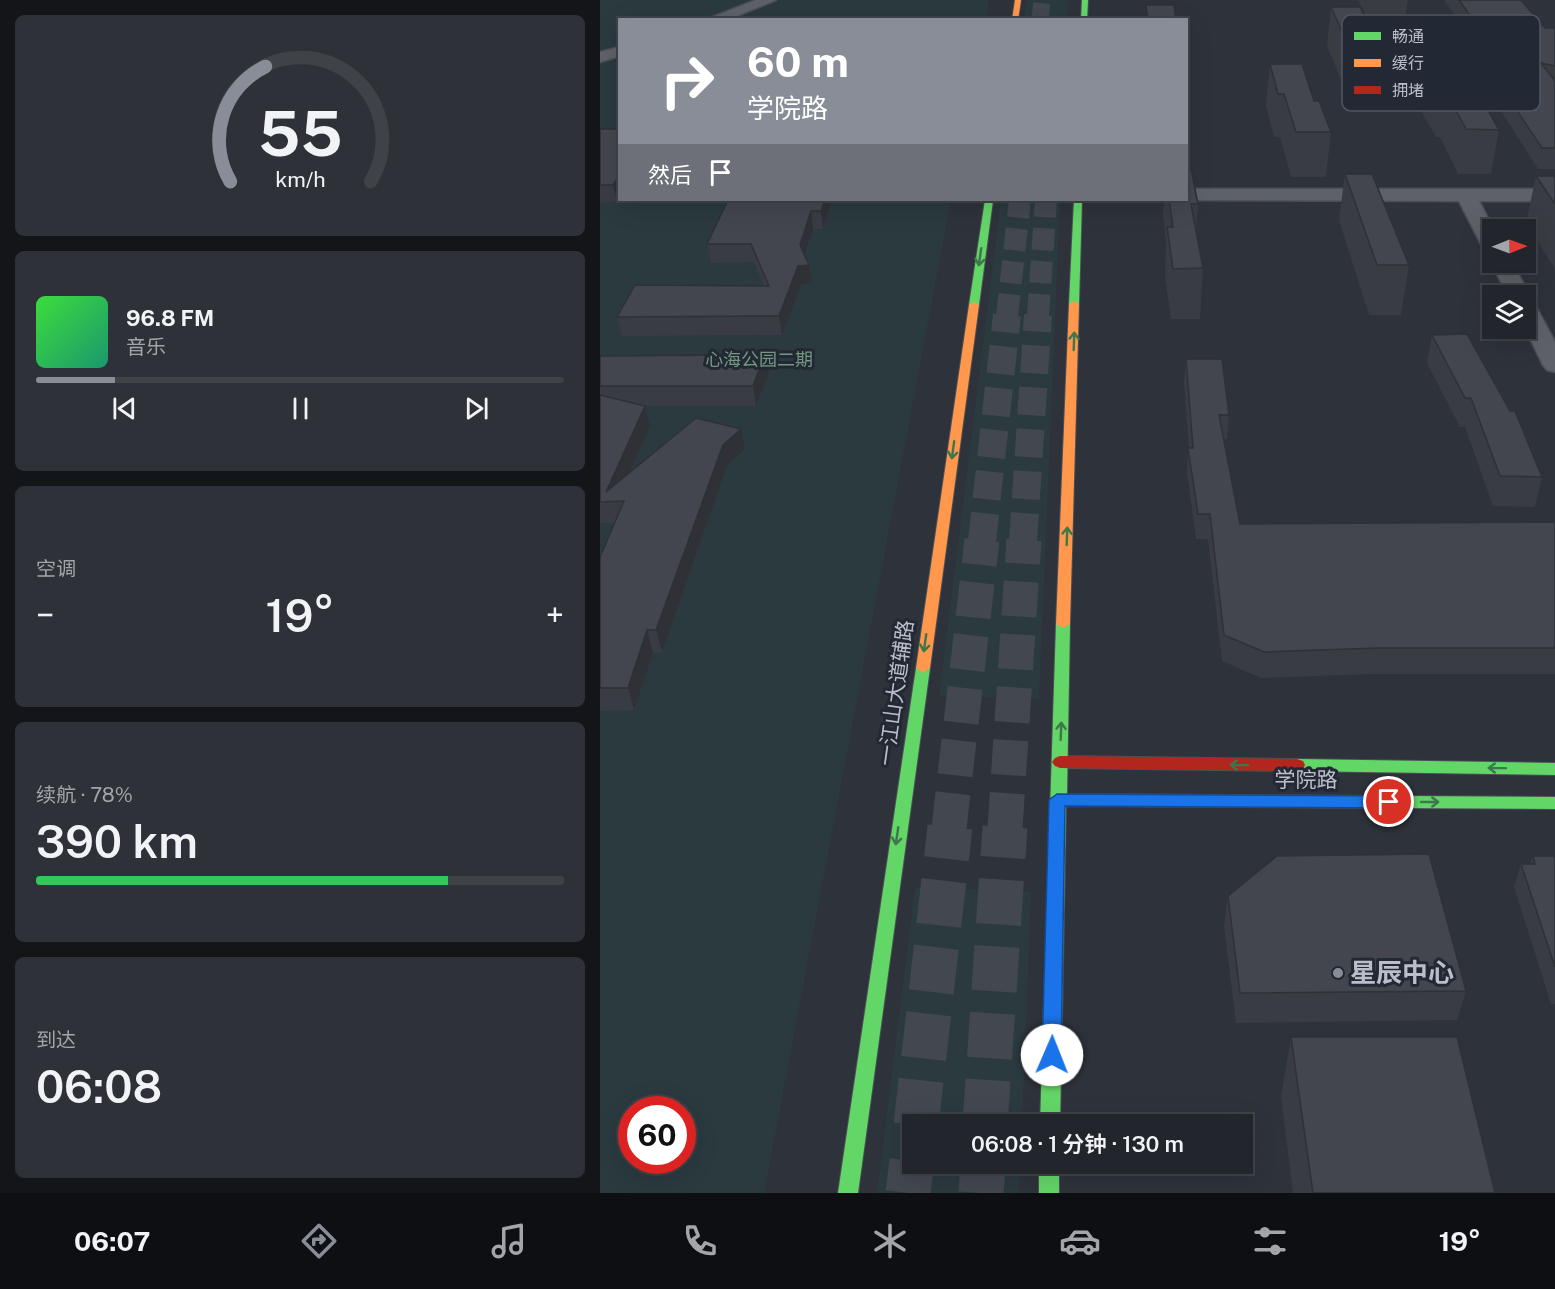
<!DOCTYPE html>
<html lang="zh">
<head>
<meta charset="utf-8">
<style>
	:root { --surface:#22262c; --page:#2e3238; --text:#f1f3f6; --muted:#a2a5a9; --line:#3f4348; --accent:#898d97 }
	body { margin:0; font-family:"Public Sans","Noto Sans SC",sans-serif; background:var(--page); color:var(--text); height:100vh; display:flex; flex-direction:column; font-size:22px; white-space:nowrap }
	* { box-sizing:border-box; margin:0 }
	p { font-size:20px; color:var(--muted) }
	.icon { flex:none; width:33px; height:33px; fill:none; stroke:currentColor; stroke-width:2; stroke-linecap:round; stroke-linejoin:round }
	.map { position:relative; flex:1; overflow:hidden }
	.panel { display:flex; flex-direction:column; gap:15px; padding:15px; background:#131518; width:600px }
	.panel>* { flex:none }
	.top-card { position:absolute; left:18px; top:18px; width:570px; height:183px; border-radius:0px; box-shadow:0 6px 24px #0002,0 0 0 2px var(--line); background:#898d97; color:#fff; overflow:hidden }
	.needle { width:39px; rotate:89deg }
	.fabs { position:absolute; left:882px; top:219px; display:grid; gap:12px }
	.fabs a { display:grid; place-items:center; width:54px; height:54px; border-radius:0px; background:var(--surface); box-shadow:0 6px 24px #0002,0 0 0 2px var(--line); font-size:30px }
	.speed { position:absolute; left:18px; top:1096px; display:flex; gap:12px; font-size:30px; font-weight:700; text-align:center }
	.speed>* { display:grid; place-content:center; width:78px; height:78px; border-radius:50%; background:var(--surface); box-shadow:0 6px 24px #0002,0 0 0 2px var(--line); line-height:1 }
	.speed .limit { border:9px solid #d22; background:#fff; color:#111 }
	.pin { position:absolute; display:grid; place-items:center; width:51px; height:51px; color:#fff; margin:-26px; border:3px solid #fff; border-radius:50%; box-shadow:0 2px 6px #0007 }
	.me { position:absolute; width:66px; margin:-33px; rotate:1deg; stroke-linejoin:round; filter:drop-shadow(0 0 4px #0008) }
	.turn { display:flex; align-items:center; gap:21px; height:126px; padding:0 30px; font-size:27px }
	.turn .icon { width:78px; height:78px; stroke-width:2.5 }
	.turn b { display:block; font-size:42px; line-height:51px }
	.then { display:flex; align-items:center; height:57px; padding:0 30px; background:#0003; gap:12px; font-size:22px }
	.big { font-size:45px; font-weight:600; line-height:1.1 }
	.panel .tile { flex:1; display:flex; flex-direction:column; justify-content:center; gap:9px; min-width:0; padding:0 21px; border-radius:9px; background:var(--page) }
	.panel .dial { align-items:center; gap:0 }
	.dial svg { height:156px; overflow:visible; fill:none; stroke:var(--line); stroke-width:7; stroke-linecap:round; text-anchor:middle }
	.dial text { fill:var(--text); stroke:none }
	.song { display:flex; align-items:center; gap:18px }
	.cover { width:72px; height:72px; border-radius:9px; background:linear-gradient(135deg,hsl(120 70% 55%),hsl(160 70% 35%)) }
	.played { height:6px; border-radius:3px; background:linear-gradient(90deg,var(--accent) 15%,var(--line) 15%) }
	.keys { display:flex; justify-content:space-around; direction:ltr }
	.heat { display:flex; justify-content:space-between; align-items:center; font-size:33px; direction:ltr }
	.charge { height:9px; border-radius:4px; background:linear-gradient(90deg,#34c759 78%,var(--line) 0) }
	.trip { position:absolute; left:302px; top:1114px; width:351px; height:60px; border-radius:0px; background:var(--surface); box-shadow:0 6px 24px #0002,0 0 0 2px var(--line); font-weight:600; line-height:60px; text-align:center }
	.menu { display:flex; height:96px; justify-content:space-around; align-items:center; background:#0e0f12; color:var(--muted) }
	.menu .icon { width:42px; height:42px }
	.menu .active { color:var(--accent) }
	.menu b { font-size:27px; color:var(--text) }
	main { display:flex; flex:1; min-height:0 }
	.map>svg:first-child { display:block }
	.green { fill:#2b3a3f; fill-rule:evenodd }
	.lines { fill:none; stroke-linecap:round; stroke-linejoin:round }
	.highway-tunnel-far4 { stroke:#43474f; stroke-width:17; stroke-dasharray:17 8; stroke-linecap:butt }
	.highway-tunnel-far3 { stroke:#43474f; stroke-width:22; stroke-dasharray:22 11; stroke-linecap:butt }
	.highway-tunnel-far2 { stroke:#43474f; stroke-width:28; stroke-dasharray:28 14; stroke-linecap:butt }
	.highway-tunnel-far1 { stroke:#43474f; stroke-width:35; stroke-dasharray:35 18; stroke-linecap:butt }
	.highway-tunnel { stroke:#43474f; stroke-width:45; stroke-dasharray:45 22; stroke-linecap:butt }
	.street-casing { stroke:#4c4f56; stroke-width:3 }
	.fast-casing { stroke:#4c4f56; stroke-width:2 }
	.slow-casing { stroke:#4c4f56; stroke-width:2 }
	.jam-casing { stroke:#4c4f56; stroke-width:2 }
	.street { fill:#5e6168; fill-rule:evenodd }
	.fast { fill:#63d668; fill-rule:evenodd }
	.slow { fill:#ff974d; fill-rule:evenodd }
	.jam { fill:#b3261e; fill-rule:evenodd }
	.wall { fill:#3a3c43 }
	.shaded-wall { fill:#2f3137 }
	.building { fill:#43464e; stroke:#2f3137; stroke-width:1.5 }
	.oneway { stroke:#3f764b }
	.route { fill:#1a73e8; stroke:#114b97; stroke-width:1.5 }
	.poi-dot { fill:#898d97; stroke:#222834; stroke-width:2 }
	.labels { text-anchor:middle; stroke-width:6; stroke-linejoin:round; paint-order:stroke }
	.far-park-label { font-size:18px; fill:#749780; stroke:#222834 }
	.street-label { font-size:21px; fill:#babec9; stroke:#222834 }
	.near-poi-label { font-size:26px; font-weight:bold; fill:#babec9; stroke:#222834; text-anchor:start }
	.key { fill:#222834; stroke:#505561; stroke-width:1.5 }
	.key-label { font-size:16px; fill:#babec9 }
</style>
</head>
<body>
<main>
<section class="panel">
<div class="tile dial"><svg viewBox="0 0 100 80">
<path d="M14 69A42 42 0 1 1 86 69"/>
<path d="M14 69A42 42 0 0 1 32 10" stroke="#898d97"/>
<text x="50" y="56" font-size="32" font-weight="700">55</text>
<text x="50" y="72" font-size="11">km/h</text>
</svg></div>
<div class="tile">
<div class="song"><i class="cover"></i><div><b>96.8 FM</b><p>音乐</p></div></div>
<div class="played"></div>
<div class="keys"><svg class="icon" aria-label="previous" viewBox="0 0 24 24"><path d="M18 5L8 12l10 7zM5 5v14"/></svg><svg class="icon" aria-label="pause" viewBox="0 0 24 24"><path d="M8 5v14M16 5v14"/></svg><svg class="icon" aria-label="next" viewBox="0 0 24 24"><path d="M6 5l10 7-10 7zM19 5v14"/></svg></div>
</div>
<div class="tile"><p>空调</p>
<div class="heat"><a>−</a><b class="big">19°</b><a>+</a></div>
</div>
<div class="tile"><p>续航 · 78%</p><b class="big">390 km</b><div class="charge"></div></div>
<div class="tile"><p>到达</p><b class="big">06:08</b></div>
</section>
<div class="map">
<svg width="955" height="1193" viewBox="0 0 955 1193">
	<rect width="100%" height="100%" fill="#2e323a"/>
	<path class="green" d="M 0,0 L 389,0 L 386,19 L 20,20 L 20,200 L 351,200 L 164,1193 L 0,1193 ZM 32,1110 L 82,1110 L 82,1161 L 32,1161 Z
		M 426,0 L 468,0 L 467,19 L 424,19 Z
		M 401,200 L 460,200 L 439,699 L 339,696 Z
		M 315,887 L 431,892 L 422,1125 L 312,1125 L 312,1164 L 420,1164 L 419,1193 L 277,1193 Z"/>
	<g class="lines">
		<path class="highway-tunnel-far4" d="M 440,20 L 442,0"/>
		<path class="highway-tunnel-far3" d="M 407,316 L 420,200
			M 438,316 L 446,200"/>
		<path class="highway-tunnel-far2" d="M 382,541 L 407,315
			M 423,541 L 438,315"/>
		<path class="highway-tunnel-far1" d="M 349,828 L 382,540
			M 405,828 L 424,540"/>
		<path class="highway-tunnel" d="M 316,1125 L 350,827
			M 385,1125 L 405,827
			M 308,1193 L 312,1161
			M 381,1193 L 383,1164"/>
		<g class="street-casing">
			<path id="street" d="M 156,0 L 176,0 L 127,20 L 105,20 Z
				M 20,47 L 20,56 L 0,62 L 0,52 Z
				M 586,189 L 955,189 L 955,201 L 879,201 L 894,230 L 892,252 L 885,250 L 882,246 L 859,201 L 581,200 L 586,200 Z
				M 892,259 L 892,262 L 912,262 L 930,296 L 927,301 L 926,296 L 908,296 L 891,262 Z
				M 926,301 L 934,303 L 955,342 L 955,372 L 947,370 L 943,365 L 925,328 Z"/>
		</g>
		<g class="fast-casing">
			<path id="fast" d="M 482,0 L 488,0 L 487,20 L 481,20 Z
				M 385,200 L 393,200 L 379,305 L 374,308 L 369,305 Z
				M 474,200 L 482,200 L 479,304 L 474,307 L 469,304 Z
				M 463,620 L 470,624 L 467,794 L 955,797 L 955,809 L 466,806 L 460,1125 L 440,1125 L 456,624 Z
				M 323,663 L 330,668 L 258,1193 L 238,1193 L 316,668 Z
				M 697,759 L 955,763 L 955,775 L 697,771 L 691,769 L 689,765 L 691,761 Z
				M 439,1164 L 459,1164 L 459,1193 L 439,1193 Z"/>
		</g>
		<g class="slow-casing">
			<path id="slow" d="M 415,0 L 421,0 L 418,20 L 412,20 Z
				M 474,301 L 479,304 L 470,624 L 463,628 L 456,624 L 469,304 Z
				M 374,302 L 379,305 L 330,668 L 323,673 L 316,668 L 369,305 Z"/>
		</g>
		<g class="jam-casing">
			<path id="jam" d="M 460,756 L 697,759 L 703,761 L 705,765 L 703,769 L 697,771 L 460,768 L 455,766 L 452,762 L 455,758 Z"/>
		</g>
		<use href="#street" class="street"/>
		<use href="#fast" class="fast"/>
		<use href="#slow" class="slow"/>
		<use href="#jam" class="jam"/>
	</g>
	<path class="wall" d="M 758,0 L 808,0 L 803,35 L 776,35 Z
		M 844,0 L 921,0 L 945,28 L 955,28 L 955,169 L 938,169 L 887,89 L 890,70 L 892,70 Z
		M 731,7 L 786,58 L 780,99 L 749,99 L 727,46 Z
		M 670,64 L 714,101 L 731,132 L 726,177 L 691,177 L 680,137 L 674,137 L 666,105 Z
		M 827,69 L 878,102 L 899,130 L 891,174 L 858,174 L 840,137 L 836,137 L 821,111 Z
		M 0,129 L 20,129 L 20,198 L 17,202 L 0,203 Z
		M 745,174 L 809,265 L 801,315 L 769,315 L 739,220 Z
		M 936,176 L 955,176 L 955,269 L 926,223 Z
		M 128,200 L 232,200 L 223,229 L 213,229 L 205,255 L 209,265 L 212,283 L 201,285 L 182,335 L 22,336 L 17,317 L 164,286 L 154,262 L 111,263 L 107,244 Z
		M 564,200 L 586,200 L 598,204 L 596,229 L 603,268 L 600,319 L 571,319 L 565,276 L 566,241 L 563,215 Z
		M 832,335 L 942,477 L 935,507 L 893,506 L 865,427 L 860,427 L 827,363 Z
		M 0,356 L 170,369 L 156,406 L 45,406 L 50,426 L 30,473 L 145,449 L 127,465 L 62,652 L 53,653 L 34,710 L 0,711 L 0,557 L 15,523 L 0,523 Z
		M 586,359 L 629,415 L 627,439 L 624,439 L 640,524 L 955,522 L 955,674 L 772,674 L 661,678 L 622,661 L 608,539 L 596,539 L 587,472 L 588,448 L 589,448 L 584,382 Z
		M 933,856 L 955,856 L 955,1004 L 951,1004 L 914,887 L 921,864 L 930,864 Z
		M 628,896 L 866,991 L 857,1020 L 636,1023 L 624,926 Z
		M 691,1037 L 895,1193 L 693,1193 L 681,1097 Z"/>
	<path class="shaded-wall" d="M 20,174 L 20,198 L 17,202 L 13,185 Z
		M 225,200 L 232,200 L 223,229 L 221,211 Z
		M 211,211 L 213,229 L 202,263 L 200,245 Z
		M 209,265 L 212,283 L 201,285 L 182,335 L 179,316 L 198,266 Z
		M 167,349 L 170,369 L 156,406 L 153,386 Z
		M 45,406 L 50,426 L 17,501 L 6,492 Z
		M 141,429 L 145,449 L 127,465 L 62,652 L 56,630 L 123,445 Z
		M 47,630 L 53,653 L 34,710 L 28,688 Z"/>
	<path class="building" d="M 859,0 L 921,0 L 945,28 L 955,28 L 955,66 L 941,63 L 955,81 L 955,148 L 942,148 L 890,70 L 909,70 Z
		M 546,5 L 574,5 L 576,20 L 548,20 Z
		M 731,7 L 760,7 L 786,58 L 754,58 Z
		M 670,64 L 702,64 L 714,101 L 719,101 L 731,132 L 696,132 L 684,94 L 678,94 Z
		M 827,69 L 855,69 L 878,102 L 883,102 L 899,130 L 866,129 L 847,94 L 843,94 Z
		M 0,129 L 20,129 L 20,174 L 13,185 L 0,185 Z
		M 586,169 L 591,169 L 598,204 L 591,204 L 603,268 L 573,269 L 567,227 L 573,227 L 569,200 L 586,200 Z
		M 745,174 L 772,174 L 809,265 L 777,265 Z
		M 936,176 L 955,176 L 955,204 Z
		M 128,200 L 225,200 L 221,211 L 211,211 L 200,245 L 209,265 L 198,266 L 179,316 L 17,317 L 35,285 L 169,286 L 151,244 L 107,244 Z
		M 867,334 L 910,411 L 915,411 L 942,477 L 900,476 L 871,398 L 865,398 L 832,335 Z
		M 167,349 L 153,386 L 0,386 L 0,356 L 133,355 Z
		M 586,359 L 622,359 L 629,415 L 619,415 L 640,524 L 955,522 L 955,648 L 777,648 L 664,652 L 624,635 L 610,514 L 598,514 L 588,448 L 593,448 Z
		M 0,395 L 45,406 L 6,492 L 96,418 L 141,429 L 123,445 L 56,630 L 47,630 L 28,688 L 0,688 L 0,557 L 24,501 L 0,502 Z
		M 829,854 L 866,991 L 640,993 L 628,896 L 677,856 Z
		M 933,856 L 955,856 L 955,967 L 921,864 L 935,864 Z
		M 691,1037 L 857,1037 L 895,1193 L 713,1193 Z"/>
	<defs><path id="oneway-shaft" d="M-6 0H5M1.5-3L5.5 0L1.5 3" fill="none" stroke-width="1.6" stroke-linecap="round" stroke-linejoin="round" transform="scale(1.5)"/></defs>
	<g class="oneway">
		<use href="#oneway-shaft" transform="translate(380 257) rotate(98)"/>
		<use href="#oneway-shaft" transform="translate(474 341) rotate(-88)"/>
		<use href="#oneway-shaft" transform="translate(353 450) rotate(98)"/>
		<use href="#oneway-shaft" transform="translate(467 536) rotate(-88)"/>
		<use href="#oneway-shaft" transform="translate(325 643) rotate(98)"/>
		<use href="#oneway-shaft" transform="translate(461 731) rotate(-88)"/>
		<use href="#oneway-shaft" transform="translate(639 765) rotate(-179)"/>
		<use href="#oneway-shaft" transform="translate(897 768) rotate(-179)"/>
		<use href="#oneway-shaft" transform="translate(830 802)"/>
		<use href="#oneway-shaft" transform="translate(297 836) rotate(98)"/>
	</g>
	<path class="route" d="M 457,794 L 789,796 L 797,802 L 789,808 L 465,806 L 461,1055 L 458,1061 L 452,1064 L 445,1061 L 442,1055 L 449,800 Z"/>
	<circle class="poi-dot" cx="738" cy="973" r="6"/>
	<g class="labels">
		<g class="far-park-label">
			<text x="159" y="366">心海公园二期</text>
		</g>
		<g class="street-label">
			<text transform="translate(296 693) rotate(-82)" y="7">一江山大道辅路</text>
			<text x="706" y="787">学院路</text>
		</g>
		<g class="near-poi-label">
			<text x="750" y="982">星辰中心</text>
		</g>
	</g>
	<rect x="742" y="15" width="198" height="96" rx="9" class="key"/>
	<rect x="754" y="32" width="27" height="8" fill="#63d668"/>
	<rect x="754" y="59" width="27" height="8" fill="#ff974d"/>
	<rect x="754" y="86" width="27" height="8" fill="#b3261e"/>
	<g class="key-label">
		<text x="792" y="42">畅通</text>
		<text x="792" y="69">缓行</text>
		<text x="792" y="96">拥堵</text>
	</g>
</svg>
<div class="fabs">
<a><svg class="needle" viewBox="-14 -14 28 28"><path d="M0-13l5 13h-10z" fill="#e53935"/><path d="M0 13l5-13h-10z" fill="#a2a5a9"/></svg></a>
<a><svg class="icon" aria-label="layers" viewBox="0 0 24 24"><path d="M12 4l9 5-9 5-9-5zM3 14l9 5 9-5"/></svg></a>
</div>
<div class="speed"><div class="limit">60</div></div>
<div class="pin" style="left:789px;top:802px;background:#d93025"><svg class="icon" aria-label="arrive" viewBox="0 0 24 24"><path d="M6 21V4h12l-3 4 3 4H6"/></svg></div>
<svg class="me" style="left:452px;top:1055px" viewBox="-20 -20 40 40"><circle r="19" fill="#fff"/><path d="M0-13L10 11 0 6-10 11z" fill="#1a73e8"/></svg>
<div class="trip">06:08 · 1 分钟 · 130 m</div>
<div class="top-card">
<div class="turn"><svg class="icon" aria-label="right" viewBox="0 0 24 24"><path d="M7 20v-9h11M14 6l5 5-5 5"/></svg><div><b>60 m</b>学院路</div></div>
<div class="then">然后<svg class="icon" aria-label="arrive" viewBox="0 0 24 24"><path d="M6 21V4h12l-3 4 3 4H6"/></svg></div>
</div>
</div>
</main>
<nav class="menu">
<b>06:07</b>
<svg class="icon active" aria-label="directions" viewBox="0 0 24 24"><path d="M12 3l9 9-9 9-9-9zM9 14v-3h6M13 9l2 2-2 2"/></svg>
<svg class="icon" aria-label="music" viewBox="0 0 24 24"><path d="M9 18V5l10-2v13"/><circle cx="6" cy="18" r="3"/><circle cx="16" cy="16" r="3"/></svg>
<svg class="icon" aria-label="phone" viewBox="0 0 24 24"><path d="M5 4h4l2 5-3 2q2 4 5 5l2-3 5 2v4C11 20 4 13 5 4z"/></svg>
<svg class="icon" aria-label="climate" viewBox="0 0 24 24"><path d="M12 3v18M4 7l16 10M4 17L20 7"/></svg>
<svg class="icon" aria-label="car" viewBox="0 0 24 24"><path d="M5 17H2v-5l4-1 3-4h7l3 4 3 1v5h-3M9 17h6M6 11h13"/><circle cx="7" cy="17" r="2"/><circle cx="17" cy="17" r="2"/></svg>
<svg class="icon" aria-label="filters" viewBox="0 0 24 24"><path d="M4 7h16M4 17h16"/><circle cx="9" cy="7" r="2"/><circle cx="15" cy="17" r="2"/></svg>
<b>19°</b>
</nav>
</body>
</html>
